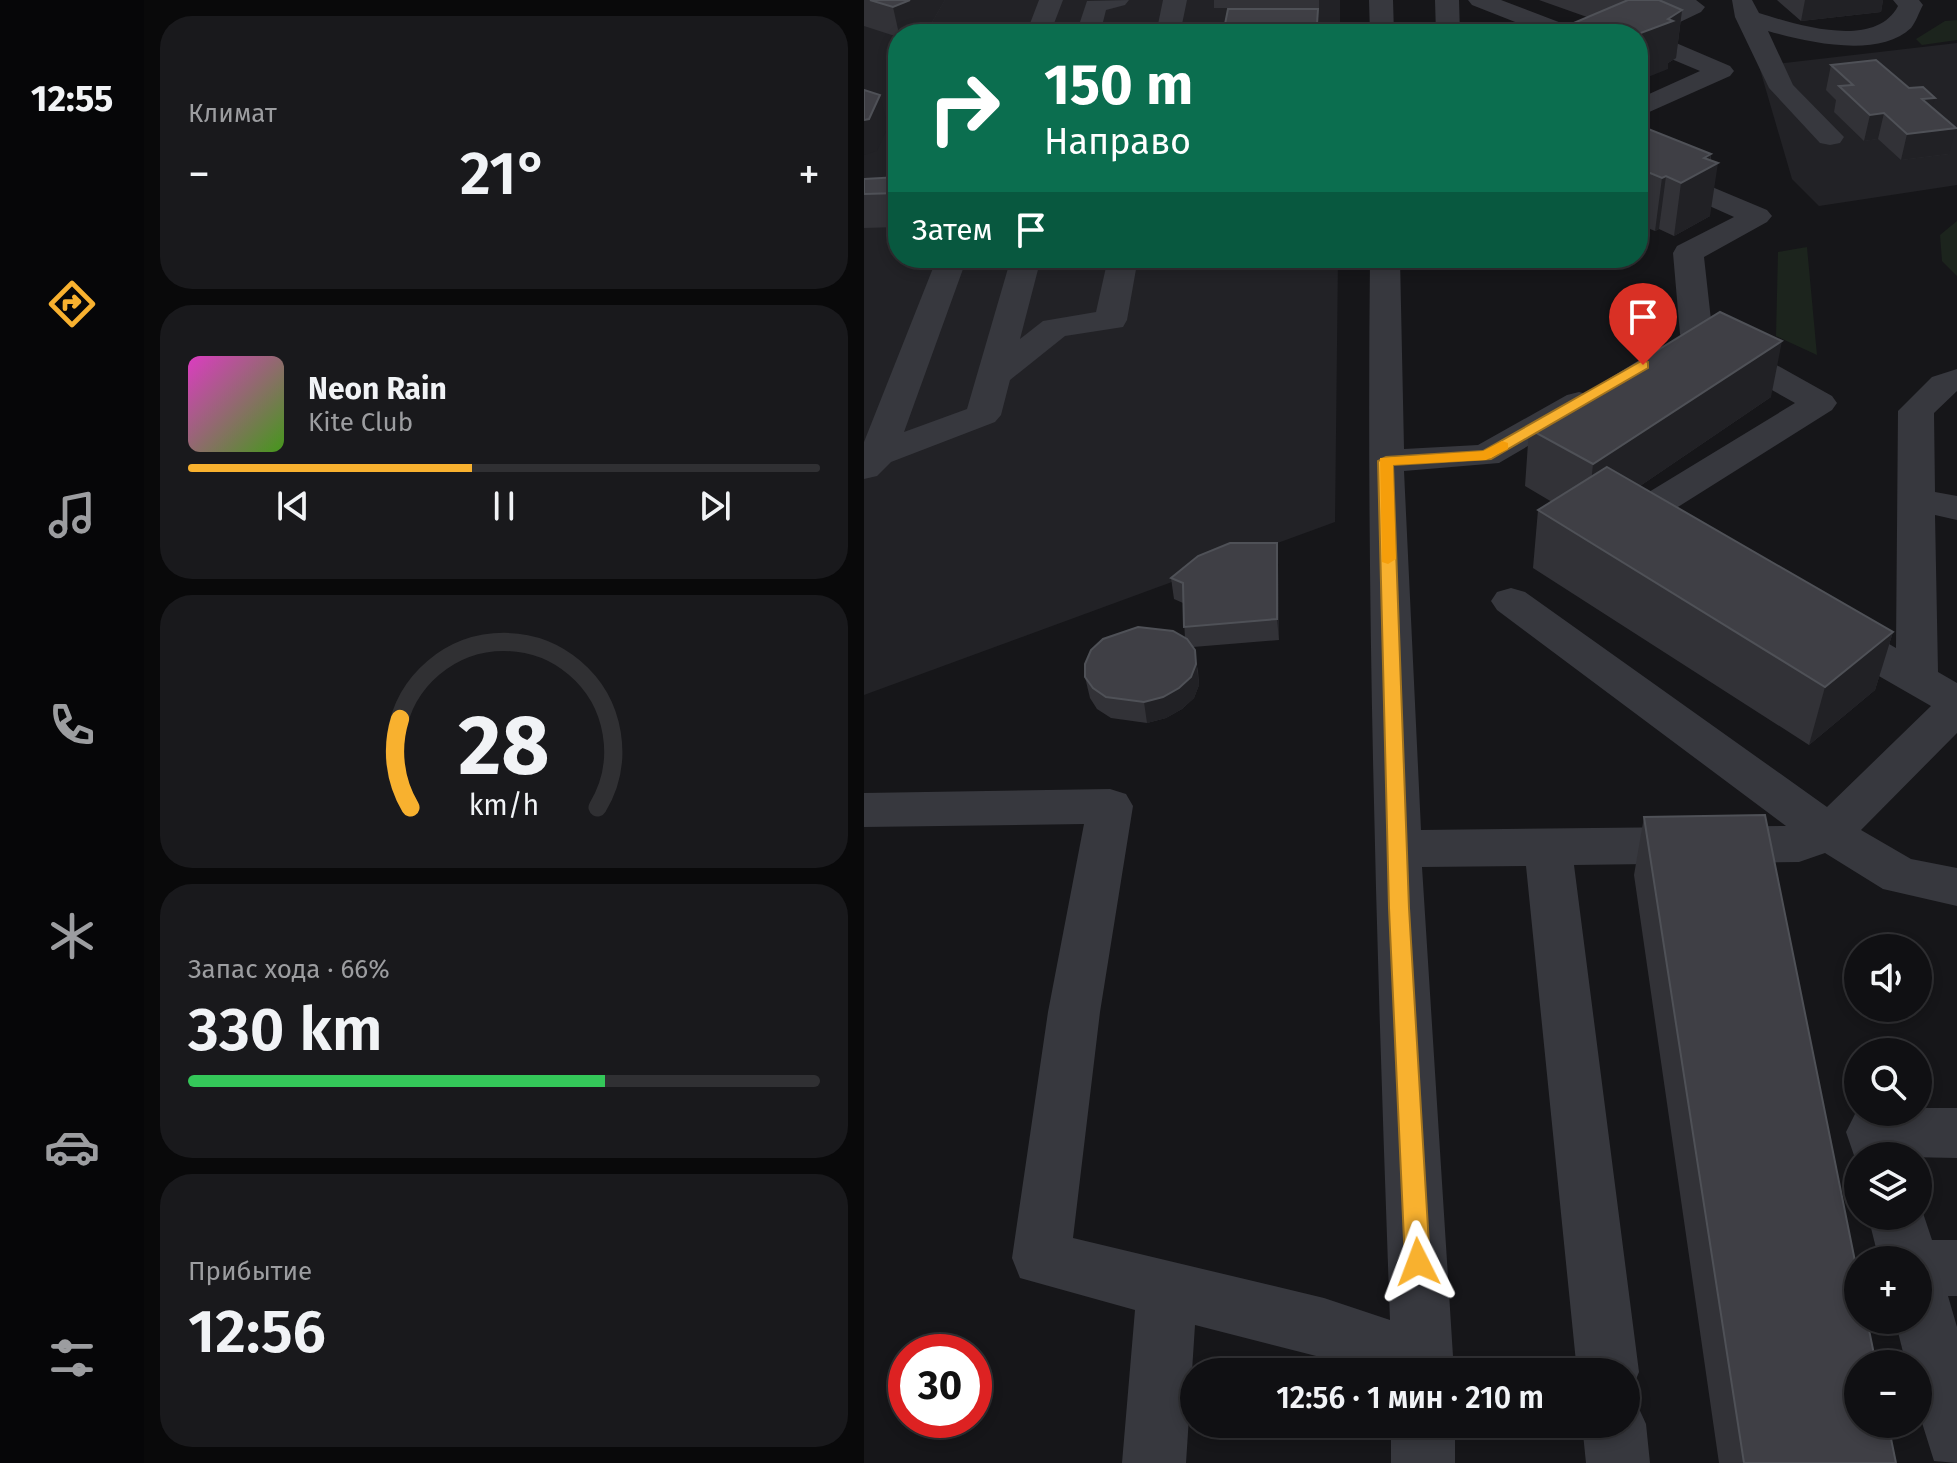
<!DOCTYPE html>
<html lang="ru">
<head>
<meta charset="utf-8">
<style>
	:root { --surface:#101013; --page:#19191c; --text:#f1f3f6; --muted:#9c9da0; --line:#303033; --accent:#f8b12f }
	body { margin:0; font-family:"Fira Sans",sans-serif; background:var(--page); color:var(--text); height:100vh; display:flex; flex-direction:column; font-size:30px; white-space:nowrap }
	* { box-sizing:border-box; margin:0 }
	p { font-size:26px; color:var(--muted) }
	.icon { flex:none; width:44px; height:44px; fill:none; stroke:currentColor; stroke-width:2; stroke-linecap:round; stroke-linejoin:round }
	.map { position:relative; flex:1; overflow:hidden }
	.side { display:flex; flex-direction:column; gap:16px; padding:16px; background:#09090a; width:720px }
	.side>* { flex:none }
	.guide { position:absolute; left:24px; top:24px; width:760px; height:244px; border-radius:32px; box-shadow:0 4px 12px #0003,0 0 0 2px var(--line); background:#0b6e4f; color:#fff; overflow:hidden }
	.buttons { position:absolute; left:980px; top:934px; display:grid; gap:16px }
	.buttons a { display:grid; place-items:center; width:88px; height:88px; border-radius:50%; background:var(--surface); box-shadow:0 4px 12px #0003,0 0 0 2px var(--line); font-size:40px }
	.speed { position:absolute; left:24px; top:1334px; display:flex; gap:16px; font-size:40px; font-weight:700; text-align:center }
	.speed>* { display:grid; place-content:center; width:104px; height:104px; border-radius:50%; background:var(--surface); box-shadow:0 4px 12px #0003,0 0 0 2px var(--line); line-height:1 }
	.speed .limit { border:12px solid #d22; background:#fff; color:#111 }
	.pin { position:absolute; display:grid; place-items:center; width:68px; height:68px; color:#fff; margin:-82px -34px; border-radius:50% 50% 50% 0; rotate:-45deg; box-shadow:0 0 8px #0007 }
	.pin .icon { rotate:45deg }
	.me { position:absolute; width:88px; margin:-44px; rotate:357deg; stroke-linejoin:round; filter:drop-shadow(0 0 6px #0008) }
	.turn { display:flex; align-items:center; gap:28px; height:168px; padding:0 24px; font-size:36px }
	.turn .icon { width:104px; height:104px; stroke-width:2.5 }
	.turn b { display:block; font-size:56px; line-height:68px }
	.then { display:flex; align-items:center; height:76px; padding:0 24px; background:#0003; gap:16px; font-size:30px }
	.big { font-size:60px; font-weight:600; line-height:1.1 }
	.side .widget { flex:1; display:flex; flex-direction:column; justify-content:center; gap:12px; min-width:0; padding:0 28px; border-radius:32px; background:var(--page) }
	.side .dial { align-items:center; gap:0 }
	.dial svg { height:208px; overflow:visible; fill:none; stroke:var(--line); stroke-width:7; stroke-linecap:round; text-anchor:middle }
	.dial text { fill:var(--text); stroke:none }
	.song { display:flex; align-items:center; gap:24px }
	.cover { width:96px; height:96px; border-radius:12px; background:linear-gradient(135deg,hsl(310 70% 55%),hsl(100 70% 35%)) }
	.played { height:8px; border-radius:4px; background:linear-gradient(90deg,var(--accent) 45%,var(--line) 45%) }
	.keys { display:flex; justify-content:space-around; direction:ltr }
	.heat { display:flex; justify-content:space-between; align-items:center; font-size:44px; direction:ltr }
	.charge { height:12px; border-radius:6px; background:linear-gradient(90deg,#34c759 66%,var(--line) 0) }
	.trip { position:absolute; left:316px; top:1358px; width:460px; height:80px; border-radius:40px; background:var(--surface); box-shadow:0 4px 12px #0003,0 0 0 2px var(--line); font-weight:600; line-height:80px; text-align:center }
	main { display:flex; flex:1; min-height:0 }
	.menu { display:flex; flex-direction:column; width:144px; justify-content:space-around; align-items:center; background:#060608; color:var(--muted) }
	.menu .icon { width:56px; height:56px }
	.menu .on { color:var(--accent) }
	.menu b { font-size:36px; color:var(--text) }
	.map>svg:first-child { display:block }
	.built { fill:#222226 }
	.green { fill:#1c241d }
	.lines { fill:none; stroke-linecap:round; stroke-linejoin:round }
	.minor { fill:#37383e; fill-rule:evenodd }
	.wall { fill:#323237 }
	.shaded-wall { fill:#212125 }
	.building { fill:#3f3f45; stroke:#4f5157; stroke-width:2 }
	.route { fill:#f8b12f; stroke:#a1731f; stroke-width:2 }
	.slow { fill:#f59e0b }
</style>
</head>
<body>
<main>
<nav class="menu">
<b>12:55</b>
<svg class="icon on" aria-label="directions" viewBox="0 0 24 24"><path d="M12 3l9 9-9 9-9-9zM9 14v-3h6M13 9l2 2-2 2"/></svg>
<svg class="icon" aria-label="music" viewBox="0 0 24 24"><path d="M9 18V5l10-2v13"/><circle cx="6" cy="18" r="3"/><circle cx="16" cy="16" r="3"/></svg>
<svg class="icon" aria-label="phone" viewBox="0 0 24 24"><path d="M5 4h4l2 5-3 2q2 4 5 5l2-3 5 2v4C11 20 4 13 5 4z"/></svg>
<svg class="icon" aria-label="climate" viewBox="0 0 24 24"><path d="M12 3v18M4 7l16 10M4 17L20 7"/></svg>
<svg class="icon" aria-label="car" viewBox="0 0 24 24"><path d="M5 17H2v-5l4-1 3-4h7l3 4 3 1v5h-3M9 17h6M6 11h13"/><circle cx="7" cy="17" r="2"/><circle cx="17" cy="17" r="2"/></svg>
<svg class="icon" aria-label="filters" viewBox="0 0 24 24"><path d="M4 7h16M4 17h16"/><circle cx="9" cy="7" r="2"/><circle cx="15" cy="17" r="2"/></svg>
</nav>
<section class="side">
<div class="widget"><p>Климат</p>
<div class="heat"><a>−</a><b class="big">21°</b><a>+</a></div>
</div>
<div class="widget">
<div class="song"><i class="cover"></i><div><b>Neon Rain</b><p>Kite Club</p></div></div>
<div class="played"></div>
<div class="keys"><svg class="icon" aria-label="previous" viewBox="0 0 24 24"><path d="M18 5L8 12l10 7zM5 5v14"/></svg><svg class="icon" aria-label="pause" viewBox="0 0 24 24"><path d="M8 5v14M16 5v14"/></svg><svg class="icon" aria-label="next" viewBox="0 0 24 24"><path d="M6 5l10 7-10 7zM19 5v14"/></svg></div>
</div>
<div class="widget dial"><svg viewBox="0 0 100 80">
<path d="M14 69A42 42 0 1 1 86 69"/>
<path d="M14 69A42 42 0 0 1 10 35" stroke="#f8b12f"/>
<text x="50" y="56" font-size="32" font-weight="700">28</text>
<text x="50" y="72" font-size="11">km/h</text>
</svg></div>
<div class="widget"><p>Запас хода · 66%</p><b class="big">330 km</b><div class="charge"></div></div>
<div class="widget"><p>Прибытие</p><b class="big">12:56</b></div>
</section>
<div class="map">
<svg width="1093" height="1463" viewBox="0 0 1093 1463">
	<rect width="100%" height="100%" fill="#161619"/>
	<path class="built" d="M 0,0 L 476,0 L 476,34 L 34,34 L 34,258 L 474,258 L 471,522 L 0,695 Z
		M 1093,43 L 1093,185 L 955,206 L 928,179 L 895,66 Z"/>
	<path class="green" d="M 1093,20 L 1093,40 L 1058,45 L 1052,39 L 1081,21 Z
		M 1093,221 L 1093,276 L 1078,261 L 1076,235 Z
		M 943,247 L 953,355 L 912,336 L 914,252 Z"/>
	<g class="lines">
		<path class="minor" d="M 175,0 L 199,0 L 186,34 L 162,34 Z
			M 265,0 L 261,5 L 242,10 L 236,34 L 212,34 L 223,1 Z
			M 299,0 L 323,0 L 316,34 L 292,34 Z
			M 505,0 L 529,0 L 530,34 L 506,34 Z
			M 571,0 L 595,0 L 596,34 L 572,34 Z
			M 604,0 L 637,0 L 713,29 L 716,34 L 682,34 L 608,5 Z
			M 796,0 L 832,0 L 841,7 L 837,12 L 791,34 L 866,66 L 870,71 L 866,76 L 774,117 L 774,99 L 836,71 L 774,45 L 774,34 L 759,34 L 762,29 L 808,8 Z
			M 868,0 L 888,0 L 895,13 C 933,25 1011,50 1034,6 L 1029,0 L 1055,0 L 1059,5 C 1055,12 1052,22 1047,28 C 1015,59 942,42 904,31 L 929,85 L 980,137 L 976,143 L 966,145 L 956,143 L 905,88 L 871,17 Z
			M 774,156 L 903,210 L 908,216 L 903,222 L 840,257 L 848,329 L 968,396 L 973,403 L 968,410 L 798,517 L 810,529 L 805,538 C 784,543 763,535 751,517 L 757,509 L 931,403 L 820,341 L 816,334 L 809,253 L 813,246 L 870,217 L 774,174 Z
			M 73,258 L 103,258 L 40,432 L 103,409 L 147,258 L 177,258 L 156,339 L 179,321 L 232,312 L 244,258 L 274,258 L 263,320 L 259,327 L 201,336 L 146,380 L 137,415 L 131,422 L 27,462 L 13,476 L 0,479 L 0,442 Z
			M 506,258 L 536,258 L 540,449 L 614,445 L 703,395 L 715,392 L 727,395 L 732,402 L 727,409 L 635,463 L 540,471 L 557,830 L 922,826 L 633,610 L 627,601 L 633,592 L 647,588 L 661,592 L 963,807 L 1067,706 L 954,641 L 948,631 L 954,621 C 983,613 1008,635 1032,648 L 1034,411 L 1068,377 L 1093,369 L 1093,391 L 1070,413 L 1071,492 L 1093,496 L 1093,520 L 1071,515 L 1074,672 L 1093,683 L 1093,733 L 997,830 L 1047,859 L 1093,868 L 1093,906 L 1019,889 L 961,853 L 935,862 L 710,865 L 775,1372 L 766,1394 L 762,1395 L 762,1372 L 713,1372 L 662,866 L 558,867 L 590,1372 L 500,1372 L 460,1358 L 331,1325 L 322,1463 L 258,1463 L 271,1310 L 156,1278 L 148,1258 L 184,1012 L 220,824 L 0,827 L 0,793 L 246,789 L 262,794 L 269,806 L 236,1012 L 209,1238 L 460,1298 L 526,1320 C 513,966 502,612 506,258 Z
			M 1054,1108 L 1093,1108 L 1093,1158 L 994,1156 L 994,1167 L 982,1132 L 991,1114 L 1054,1112 Z
			M 1054,1198 L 1068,1240 L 1093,1240 L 1093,1296 L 1084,1296 L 1093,1327 L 1093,1463 L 1070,1461 L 1054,1410 L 1054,1364 L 1042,1364 L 1031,1320 L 1054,1320 L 1054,1260 L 1015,1260 L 1004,1216 L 1054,1216 Z
			M 762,1397 L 772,1402 L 782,1424 L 786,1463 L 722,1463 L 718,1424 L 762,1424 Z
			M 527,1424 L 591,1424 L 591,1463 L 527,1463 Z"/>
	</g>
	<path class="wall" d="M 0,0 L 81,0 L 67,24 L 43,34 L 34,34 L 34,37 L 0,26 Z
		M 350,0 L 455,0 L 455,8 L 350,8 Z
		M 675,0 L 795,0 L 818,10 L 812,58 L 804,63 L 804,69 L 701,30 L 712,25 L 712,22 L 723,17 Z
		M 913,0 L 1019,0 L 1017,12 L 937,21 Z
		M 454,9 L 454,34 L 362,34 L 361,24 Z
		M 967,65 L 1068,108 L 1085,154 L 1037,160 L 1014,139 L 1000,141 L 970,112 L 972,100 L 962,90 Z
		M 774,128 L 847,154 L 846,216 L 810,236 L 795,229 L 791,231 L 774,224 Z
		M 34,177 L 34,227 L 0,228 L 0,179 Z
		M 907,397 L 776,486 L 1029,632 L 1011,690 L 945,745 L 669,568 L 674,510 L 688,502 L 661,486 L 665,429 Z
		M 414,564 L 415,640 L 329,647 L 334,671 L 335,685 L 330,698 L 318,709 L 302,718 L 283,723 L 247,718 L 233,709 L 226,698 L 221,677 L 321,638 L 319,603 L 310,599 L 307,578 Z
		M 780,817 L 1032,1463 L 855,1463 L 770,875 Z"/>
	<path class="shaded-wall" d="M 46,0 L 81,0 L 67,24 L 43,34 L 35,34 L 29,7 Z
		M 941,0 L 1019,0 L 1017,12 L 937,21 Z
		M 818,10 L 812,58 L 804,63 L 804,69 L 774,81 L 774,34 L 804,19 Z
		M 16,95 L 24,127 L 13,151 L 0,155 L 0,120 Z
		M 1071,98 L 1064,123 L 1058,99 Z
		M 1020,113 L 1014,139 L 1000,141 L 1006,115 Z
		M 1092,128 L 1085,154 L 1037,160 L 1043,134 Z
		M 847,154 L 845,168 L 854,163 L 846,216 L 810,236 L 817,183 L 840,158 Z
		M 802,176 L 795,229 L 791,231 L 798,178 Z
		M 918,341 L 907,397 L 723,522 L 729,464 Z
		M 413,543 L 414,564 L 415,640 L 413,619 Z
		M 1029,632 L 1011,690 L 945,745 L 961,687 Z
		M 331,650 L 335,685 L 330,698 L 318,709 L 302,718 L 283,723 L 280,702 Z"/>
	<path class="building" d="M 6,0 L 46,0 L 29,7 Z
		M 764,0 L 795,0 L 818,10 L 804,19 L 809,21 L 774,34 L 683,34 L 697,28 L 701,30 L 716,23 L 712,22 Z
		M 364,9 L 454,9 L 453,24 L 361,24 Z
		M 1012,60 L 1045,88 L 1059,87 L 1071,98 L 1058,99 L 1092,128 L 1043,134 L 1020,113 L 1006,115 L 975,86 L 989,85 L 967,65 Z
		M 0,90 L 16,95 L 5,119 L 0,120 Z
		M 774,128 L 777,130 L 782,128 L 847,154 L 840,158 L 854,163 L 817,183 L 802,176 L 798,178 L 774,168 Z
		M 34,177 L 34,193 L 0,194 L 0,179 Z
		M 856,312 L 918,341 L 729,464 L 665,429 Z
		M 743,467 L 1029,632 L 961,687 L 674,510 Z
		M 366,543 L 413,543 L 413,619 L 320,627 L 319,583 L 307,578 L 334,556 Z
		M 274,627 L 309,631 L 323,639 L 331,650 L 332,664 L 327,677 L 315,688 L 299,697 L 280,702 L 242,697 L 229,688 L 221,677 L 221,664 L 227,650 L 239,639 Z
		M 901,815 L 994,1276 L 994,1320 L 1003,1320 L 1012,1364 L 994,1364 L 994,1424 L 1024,1424 L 1032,1463 L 880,1463 L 780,817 Z"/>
	<path class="route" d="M 779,360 L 784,362 L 784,368 L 627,459 L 529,465 L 545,908 L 566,1262 L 562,1271 L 554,1274 L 545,1271 L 541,1262 L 525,908 L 514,461 L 522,457 L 619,451 Z"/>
	<path class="slow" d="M 638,441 L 644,443 L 644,449 L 622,460 L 529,465 L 532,559 L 524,564 L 518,562 L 516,458 L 619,451 Z"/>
</svg>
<div class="buttons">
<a><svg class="icon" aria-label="sound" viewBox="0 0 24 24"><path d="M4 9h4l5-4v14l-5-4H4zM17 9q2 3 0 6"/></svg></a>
<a><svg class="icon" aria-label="search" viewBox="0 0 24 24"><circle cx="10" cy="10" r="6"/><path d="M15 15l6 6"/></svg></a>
<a><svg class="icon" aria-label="layers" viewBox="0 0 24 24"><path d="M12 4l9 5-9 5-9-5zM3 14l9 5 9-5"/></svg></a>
<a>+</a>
<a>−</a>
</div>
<div class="speed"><div class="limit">30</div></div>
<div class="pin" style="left:779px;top:365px;background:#d93025"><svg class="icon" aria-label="arrive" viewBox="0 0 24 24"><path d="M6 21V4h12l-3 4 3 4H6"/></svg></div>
<svg class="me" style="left:554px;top:1262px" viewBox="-20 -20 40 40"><path d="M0-17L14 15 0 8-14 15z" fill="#f8b12f" stroke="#fff" stroke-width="4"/></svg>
<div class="trip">12:56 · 1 мин · 210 m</div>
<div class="guide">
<div class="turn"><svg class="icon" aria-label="right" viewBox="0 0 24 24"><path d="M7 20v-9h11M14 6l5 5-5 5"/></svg><div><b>150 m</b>Направо</div></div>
<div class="then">Затем<svg class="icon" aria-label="arrive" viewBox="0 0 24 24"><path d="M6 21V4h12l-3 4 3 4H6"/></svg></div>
</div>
</div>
</main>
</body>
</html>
